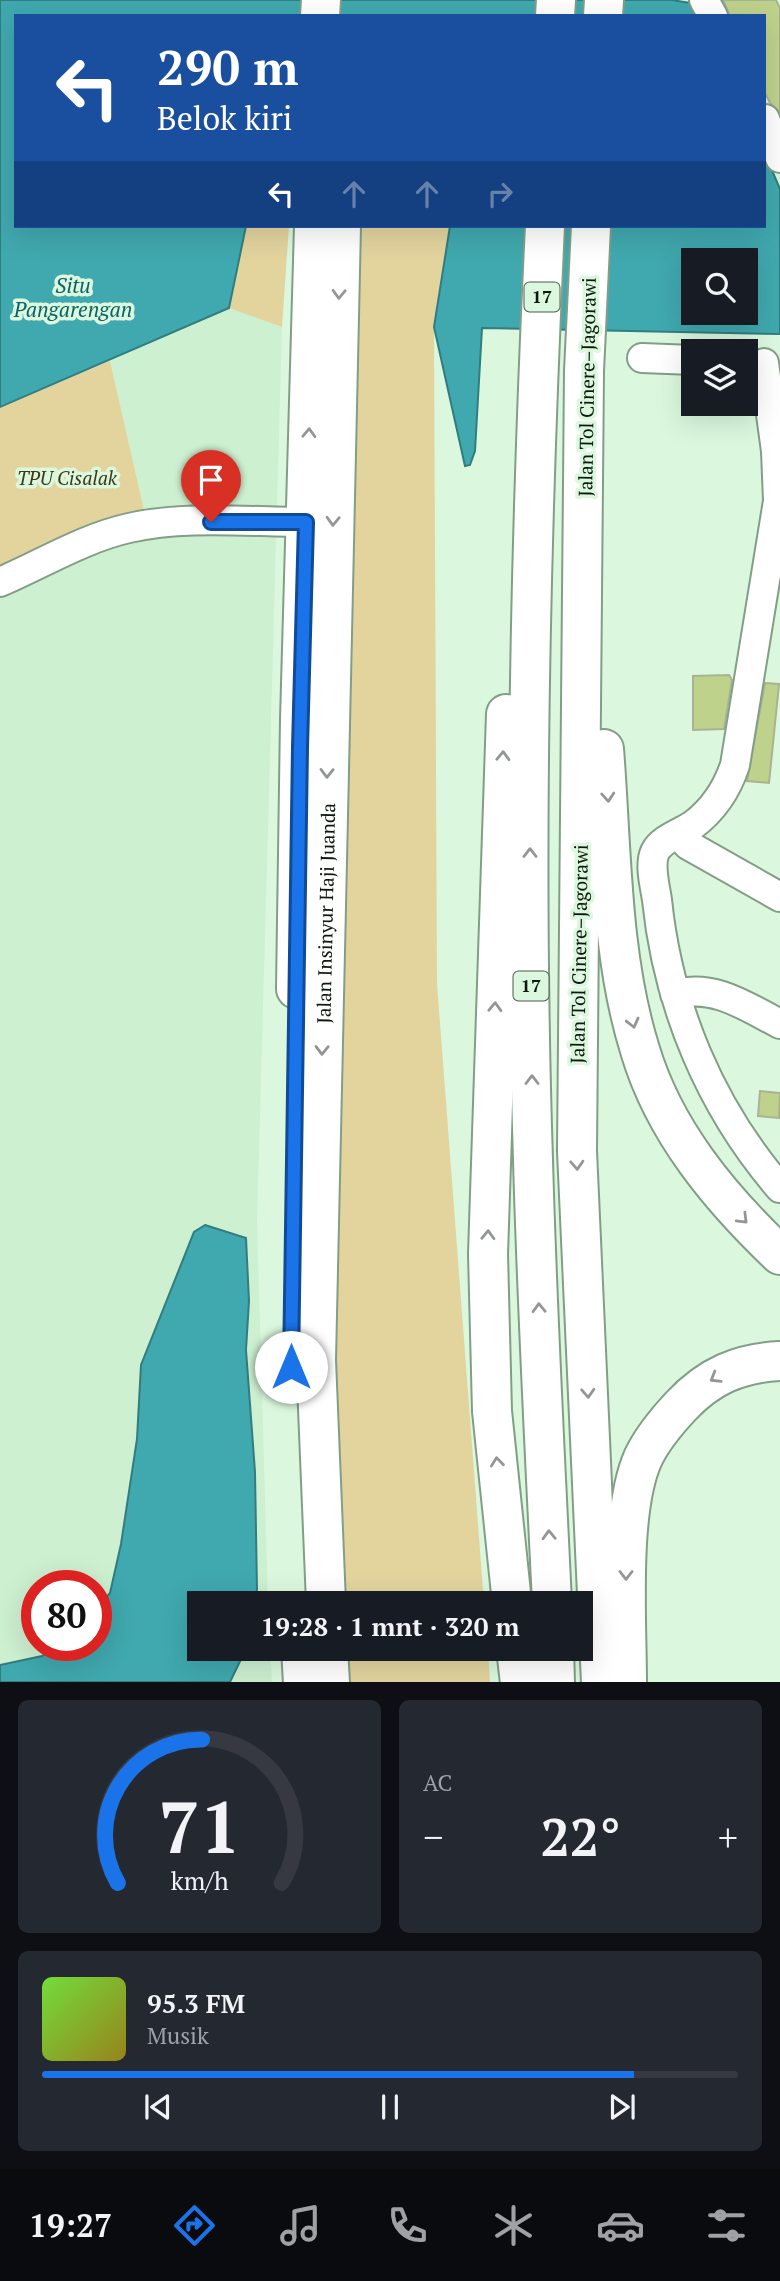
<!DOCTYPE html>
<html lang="id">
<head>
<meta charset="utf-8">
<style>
	:root { --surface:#171b24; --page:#242831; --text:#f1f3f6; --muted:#9ea1a6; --line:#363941; --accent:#1a73e8 }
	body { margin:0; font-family:"PT Serif",serif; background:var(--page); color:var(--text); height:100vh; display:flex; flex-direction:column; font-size:26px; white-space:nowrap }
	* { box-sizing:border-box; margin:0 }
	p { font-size:23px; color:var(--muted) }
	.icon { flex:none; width:38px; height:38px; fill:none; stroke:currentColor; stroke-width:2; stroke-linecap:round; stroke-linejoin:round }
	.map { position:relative; height:1682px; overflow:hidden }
	.drawer { display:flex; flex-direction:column; gap:18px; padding:18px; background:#0d0f14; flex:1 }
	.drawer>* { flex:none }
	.hud { position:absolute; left:14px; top:14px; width:752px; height:214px; border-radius:0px; box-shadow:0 7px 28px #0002; background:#1a4fa0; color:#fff; overflow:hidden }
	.controls { position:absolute; left:681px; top:248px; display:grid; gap:14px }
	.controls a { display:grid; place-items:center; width:77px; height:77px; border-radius:0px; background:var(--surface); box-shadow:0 7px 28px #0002; font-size:35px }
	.speed { position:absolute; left:21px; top:1570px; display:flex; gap:14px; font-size:35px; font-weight:700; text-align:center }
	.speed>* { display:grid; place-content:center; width:91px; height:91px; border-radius:50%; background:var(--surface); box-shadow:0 7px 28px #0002; line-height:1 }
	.speed .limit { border:10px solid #d22; background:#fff; color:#111 }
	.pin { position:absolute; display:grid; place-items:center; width:60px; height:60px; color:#fff; margin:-72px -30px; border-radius:50% 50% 50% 0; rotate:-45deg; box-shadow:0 0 7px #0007 }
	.pin .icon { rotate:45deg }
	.me { position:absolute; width:77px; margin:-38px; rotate:0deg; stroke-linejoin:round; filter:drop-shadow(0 0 5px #0008) }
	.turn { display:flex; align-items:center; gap:24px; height:147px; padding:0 28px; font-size:32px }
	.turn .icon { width:91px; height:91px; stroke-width:2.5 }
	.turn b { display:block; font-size:49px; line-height:60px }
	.lanes { display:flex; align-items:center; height:66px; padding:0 28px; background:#0003; justify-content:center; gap:35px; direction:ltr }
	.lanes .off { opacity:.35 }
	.big { font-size:52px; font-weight:600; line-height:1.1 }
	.drawer .tile { flex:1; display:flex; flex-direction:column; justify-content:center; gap:10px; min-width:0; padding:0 24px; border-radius:10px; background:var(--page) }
	.drawer .dial { align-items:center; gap:0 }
	.dial svg { height:182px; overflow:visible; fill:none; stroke:var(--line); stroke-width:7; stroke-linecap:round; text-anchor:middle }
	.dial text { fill:var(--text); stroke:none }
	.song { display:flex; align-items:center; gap:21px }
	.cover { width:84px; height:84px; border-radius:10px; background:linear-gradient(135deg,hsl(100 70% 55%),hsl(50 70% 35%)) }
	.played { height:7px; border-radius:4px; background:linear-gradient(90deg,var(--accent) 85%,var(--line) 85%) }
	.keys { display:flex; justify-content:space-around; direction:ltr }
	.heat { display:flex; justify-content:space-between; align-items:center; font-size:38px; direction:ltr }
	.drawer .tiles { flex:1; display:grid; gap:18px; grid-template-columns:1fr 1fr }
	.tile:last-child { grid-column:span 2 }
	.trip { position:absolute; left:187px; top:1591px; width:406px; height:70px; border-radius:0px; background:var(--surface); box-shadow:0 7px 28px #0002; font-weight:600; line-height:70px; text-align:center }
	.dock { display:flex; height:112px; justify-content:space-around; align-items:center; background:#090b0e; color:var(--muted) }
	.dock .icon { width:49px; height:49px }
	.dock .current { color:var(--accent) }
	.dock b { font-size:32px; color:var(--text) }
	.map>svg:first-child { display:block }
	.built { fill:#cdf0d0; fill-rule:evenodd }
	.green { fill:#e3d49e }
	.water { fill:#40a8af; stroke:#317d7f; stroke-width:2; fill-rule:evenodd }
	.building { fill:#bfd28c; stroke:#a9b393; stroke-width:2 }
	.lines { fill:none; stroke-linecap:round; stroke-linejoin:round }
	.minor-casing { stroke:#839e86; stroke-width:32 }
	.highway-casing { stroke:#839e86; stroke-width:42 }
	.minor { stroke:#fff; stroke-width:28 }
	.highway { stroke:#fff; stroke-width:38 }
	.oneway { stroke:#939793 }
	.route-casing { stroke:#114b97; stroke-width:18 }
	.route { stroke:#1a73e8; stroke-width:12 }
	.labels { text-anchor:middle; stroke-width:7; stroke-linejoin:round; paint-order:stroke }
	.shield { fill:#dbf8de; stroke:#4c5b4d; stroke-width:2 }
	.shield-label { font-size:18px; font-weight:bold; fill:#0e180f }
	.street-label { font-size:19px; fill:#0e180f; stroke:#dbf8de }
	.park-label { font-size:19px; font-style:italic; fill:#413818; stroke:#dbf8de }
	.water-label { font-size:21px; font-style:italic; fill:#086267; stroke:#dbf8de }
</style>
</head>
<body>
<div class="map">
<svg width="780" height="1683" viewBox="0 0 780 1683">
	<rect width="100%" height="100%" fill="#dbf8de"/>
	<path class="built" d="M 229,308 L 282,327 L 257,1222 L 268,1603 L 200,1603 L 200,1648 L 270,1649 L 272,1682 L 0,1682 L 0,590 L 147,523 L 110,361 ZM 37,1586 L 96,1586 L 96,1645 L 37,1645 Z"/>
	<path class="green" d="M 246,226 L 289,226 L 282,327 L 229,308 Z
		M 360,226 L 450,226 L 434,328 L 437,983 L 484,1603 L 341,1603 L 327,1308 L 348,463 Z
		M 110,361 L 147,523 L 0,590 L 0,407 Z
		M 344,1649 L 488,1649 L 490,1682 L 345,1682 Z"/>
	<path class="water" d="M 0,0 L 672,0 L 690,3 L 702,16 L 16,16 L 16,226 L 246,226 L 229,308 L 0,407 Z
		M 765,154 L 780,189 L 780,334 L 482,328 L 475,451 L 470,465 L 465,466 L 434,327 L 450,226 L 765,226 ZM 693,261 L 746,261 L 746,313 L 693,313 Z
		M 205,1225 L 246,1238 L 249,1301 L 246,1350 L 255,1472 L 257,1590 L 255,1603 L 200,1603 L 200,1648 L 246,1649 L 230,1682 L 0,1682 L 0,1665 L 42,1656 L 58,1645 L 96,1645 L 96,1609 L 110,1593 L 121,1544 L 137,1439 L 141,1365 L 194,1232 Z"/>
	<path class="building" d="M 723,0 L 776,0 L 780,8 L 780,112 L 770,103 L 765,93 L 765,16 L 730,16 Z
		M 729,675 L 732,680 L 724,729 L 693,730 L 693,676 Z
		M 765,683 L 779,684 L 769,783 L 747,781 Z
		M 760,1091 L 780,1093 L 779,1118 L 758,1116 Z"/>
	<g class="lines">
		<g class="minor-casing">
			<path id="minor" d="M 704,0 L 713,16
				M 765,119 L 780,158
				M 642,358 L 693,360
				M 764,363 L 776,451 L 778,501 L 735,765 C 727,789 713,810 693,825 C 681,833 661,839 655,852 C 649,865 655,886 657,900 C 668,1006 710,1107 780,1188
				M 0,582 C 42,564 84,538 129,528 C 185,515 249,522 306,522
				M 678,834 L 688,845 L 780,897
				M 675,994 C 715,984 745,1006 780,1024"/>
		</g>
		<g class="highway-casing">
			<g id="highway">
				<path d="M 320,16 L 321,0"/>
				<path d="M 555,16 L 556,0"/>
				<path d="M 603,16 L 604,0"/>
				<path d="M 545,226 C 530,537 523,849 533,1160 C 537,1308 545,1455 552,1603"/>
				<path d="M 591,226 L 584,371 L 577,1151 L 601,1683"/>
				<path d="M 506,714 L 488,1254 L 492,1411 L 512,1603"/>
				<path d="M 604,749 C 612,849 610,954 640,1050 C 664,1131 720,1198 780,1255"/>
				<path d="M 296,989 L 300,719 L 314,226"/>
				<path id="s1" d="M 326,1603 L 316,1360 L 341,226"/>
				<path d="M 301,1648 L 303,1683"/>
				<path d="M 328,1648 L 330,1683"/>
				<path d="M 516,1648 L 520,1683"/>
				<path d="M 554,1648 L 555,1683"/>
				<path d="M 627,1683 C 627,1622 619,1512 643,1458 C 652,1439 666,1422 681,1406 C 709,1376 739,1363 780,1361"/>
			</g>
		</g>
		<use href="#minor" class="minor"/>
		<use href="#highway" class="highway"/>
	</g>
	<defs><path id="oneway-chevron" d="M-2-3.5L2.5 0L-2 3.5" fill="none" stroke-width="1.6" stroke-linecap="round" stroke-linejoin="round" transform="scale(1.75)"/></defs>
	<g class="oneway">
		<use href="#oneway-chevron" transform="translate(339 294) rotate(92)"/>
		<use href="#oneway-chevron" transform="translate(309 433) rotate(-88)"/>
		<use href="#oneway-chevron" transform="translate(333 521) rotate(92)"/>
		<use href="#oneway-chevron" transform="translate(503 756) rotate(-88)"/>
		<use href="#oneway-chevron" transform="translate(327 773) rotate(91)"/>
		<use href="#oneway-chevron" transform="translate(608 797) rotate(86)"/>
		<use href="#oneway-chevron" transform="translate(530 853) rotate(-90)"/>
		<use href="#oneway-chevron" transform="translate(495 1007) rotate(-88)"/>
		<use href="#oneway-chevron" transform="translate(633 1023) rotate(76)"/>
		<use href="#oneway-chevron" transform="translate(322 1050) rotate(91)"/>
		<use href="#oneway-chevron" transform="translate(532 1080) rotate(-90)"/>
		<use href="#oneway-chevron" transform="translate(577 1165) rotate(87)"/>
		<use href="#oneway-chevron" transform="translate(743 1219) rotate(45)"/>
		<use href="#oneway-chevron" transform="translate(488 1235) rotate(-88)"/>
		<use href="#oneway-chevron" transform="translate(539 1308) rotate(-92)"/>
		<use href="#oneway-chevron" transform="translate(715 1378) rotate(149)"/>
		<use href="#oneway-chevron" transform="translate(588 1393) rotate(87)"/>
		<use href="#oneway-chevron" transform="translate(497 1462) rotate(-96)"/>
		<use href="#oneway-chevron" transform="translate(549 1535) rotate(-92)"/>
		<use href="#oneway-chevron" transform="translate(626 1575) rotate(90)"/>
	</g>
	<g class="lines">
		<g class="route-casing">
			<path id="route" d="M 211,522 L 306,522 L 300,747 L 291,1367"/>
		</g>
		<use href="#route" class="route"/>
	</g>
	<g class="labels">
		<g class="shield">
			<rect x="524.5" y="282.5" width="35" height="29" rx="5"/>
			<rect x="513.5" y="971.5" width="35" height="29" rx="5"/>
		</g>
		<g class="shield-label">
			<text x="542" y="303">17</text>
			<text x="531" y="992">17</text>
		</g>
		<g class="street-label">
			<text transform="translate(587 387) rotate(-89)" y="7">Jalan Tol Cinere–Jagorawi</text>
			<text dy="7" stroke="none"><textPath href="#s1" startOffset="690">Jalan Insinyur Haji Juanda</textPath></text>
			<text transform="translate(579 954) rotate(-89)" y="7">Jalan Tol Cinere–Jagorawi</text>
		</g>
		<g class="park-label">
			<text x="67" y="485">TPU Cisalak</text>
		</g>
		<g class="water-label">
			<text x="73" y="293">Situ<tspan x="73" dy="24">Pangarengan</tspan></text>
		</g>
	</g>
</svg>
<div class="controls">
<a><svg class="icon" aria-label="search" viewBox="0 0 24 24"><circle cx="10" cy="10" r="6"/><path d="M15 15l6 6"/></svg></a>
<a><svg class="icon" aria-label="layers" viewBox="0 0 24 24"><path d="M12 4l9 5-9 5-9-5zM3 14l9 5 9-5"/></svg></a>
</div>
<div class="speed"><div class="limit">80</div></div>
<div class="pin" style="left:211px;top:522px;background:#d93025"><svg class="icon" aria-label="arrive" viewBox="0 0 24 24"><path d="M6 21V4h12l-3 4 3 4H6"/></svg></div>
<svg class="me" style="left:291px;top:1367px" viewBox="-20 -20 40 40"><circle r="19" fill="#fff"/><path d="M0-13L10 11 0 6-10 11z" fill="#1a73e8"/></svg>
<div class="trip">19:28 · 1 mnt · 320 m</div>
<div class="hud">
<div class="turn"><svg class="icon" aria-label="left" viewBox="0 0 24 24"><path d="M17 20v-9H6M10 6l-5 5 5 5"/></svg><div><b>290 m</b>Belok kiri</div></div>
<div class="lanes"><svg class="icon" aria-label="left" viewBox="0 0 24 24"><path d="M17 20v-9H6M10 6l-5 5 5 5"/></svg><svg class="icon off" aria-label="ahead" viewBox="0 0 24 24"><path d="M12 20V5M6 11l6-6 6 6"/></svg><svg class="icon off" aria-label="ahead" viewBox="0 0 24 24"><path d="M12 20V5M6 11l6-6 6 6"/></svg><svg class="icon off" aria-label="right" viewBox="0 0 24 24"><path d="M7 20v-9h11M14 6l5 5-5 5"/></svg></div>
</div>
</div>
<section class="drawer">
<div class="tiles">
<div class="tile dial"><svg viewBox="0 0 100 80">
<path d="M14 69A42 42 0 1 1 86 69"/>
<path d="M14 69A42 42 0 0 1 51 6" stroke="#1a73e8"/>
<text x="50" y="56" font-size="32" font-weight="700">71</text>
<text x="50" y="72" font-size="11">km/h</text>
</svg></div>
<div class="tile"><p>AC</p>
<div class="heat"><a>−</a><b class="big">22°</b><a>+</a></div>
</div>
<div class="tile">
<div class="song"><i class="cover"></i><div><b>95.3 FM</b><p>Musik</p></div></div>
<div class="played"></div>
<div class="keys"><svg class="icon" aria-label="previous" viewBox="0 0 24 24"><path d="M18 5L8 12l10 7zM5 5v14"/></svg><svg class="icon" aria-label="pause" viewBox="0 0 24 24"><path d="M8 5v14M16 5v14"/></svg><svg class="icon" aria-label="next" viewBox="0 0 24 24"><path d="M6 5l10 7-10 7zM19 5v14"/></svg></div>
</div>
</div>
</section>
<nav class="dock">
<b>19:27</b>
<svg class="icon current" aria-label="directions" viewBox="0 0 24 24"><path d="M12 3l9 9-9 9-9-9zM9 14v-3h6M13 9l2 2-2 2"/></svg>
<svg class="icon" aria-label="music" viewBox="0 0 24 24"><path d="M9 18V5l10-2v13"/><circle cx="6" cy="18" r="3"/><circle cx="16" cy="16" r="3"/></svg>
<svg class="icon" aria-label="phone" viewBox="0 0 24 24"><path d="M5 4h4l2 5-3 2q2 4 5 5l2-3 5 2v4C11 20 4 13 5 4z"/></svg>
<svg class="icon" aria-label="climate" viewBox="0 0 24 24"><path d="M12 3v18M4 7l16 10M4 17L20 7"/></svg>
<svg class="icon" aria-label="car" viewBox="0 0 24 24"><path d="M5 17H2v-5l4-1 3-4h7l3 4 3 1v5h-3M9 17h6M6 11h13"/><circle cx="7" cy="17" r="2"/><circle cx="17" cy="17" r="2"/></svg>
<svg class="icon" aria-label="filters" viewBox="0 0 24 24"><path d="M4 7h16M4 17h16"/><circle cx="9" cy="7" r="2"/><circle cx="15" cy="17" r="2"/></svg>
</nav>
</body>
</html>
